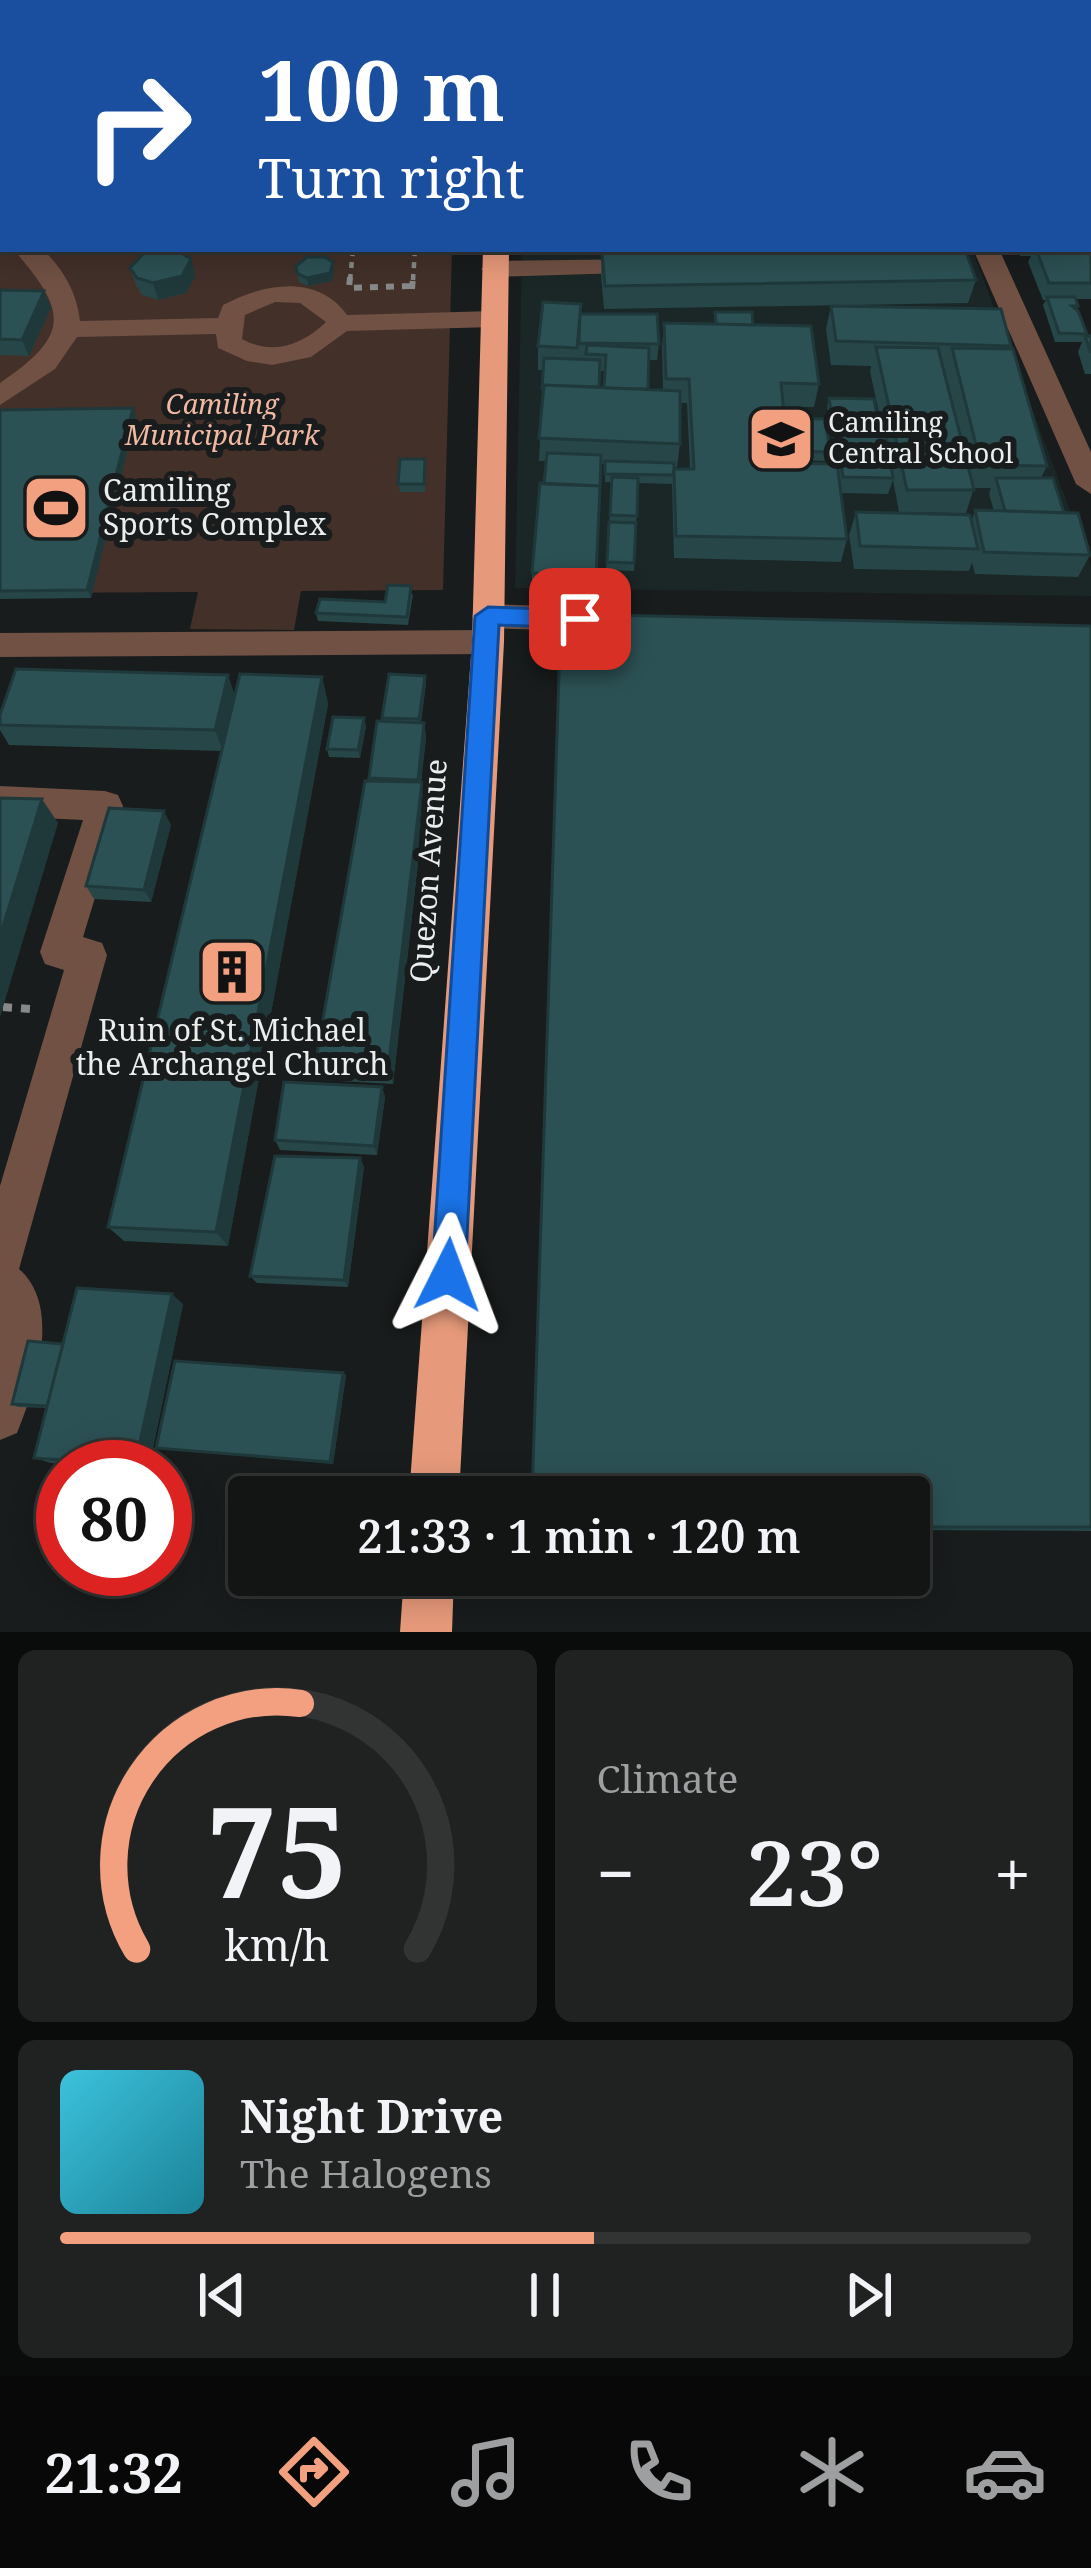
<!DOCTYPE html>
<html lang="en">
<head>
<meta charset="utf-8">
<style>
	:root { --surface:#131515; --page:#202222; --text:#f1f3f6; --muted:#9d9fa0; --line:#323434; --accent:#f2a07f }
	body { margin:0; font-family:"Noto Serif",serif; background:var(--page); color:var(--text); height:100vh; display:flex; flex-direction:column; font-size:45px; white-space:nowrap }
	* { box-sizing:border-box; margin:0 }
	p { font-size:39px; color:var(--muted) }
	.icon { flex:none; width:66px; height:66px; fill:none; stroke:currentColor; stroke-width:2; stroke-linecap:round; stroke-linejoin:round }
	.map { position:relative; height:1632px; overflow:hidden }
	.sheet { display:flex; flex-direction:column; gap:18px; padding:18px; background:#0a0c0c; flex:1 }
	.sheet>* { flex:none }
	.top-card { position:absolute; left:0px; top:0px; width:1092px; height:252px; box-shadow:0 6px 30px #0003,0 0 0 3px var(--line); background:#1a4fa0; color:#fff; overflow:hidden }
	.speed { position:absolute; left:36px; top:1440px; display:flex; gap:24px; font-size:60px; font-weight:700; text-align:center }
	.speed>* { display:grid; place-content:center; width:156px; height:156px; border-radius:50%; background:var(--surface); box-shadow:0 6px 30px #0003,0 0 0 3px var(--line); line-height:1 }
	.speed .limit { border:18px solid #d22; background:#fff; color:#111 }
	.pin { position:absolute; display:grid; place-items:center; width:102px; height:102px; color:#fff; margin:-51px; border-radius:24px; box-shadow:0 6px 18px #0006 }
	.me { position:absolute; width:132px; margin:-66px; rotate:3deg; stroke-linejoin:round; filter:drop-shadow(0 0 9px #0008) }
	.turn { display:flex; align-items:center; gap:42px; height:252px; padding:0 60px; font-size:54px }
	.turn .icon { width:156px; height:156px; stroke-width:2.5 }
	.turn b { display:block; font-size:84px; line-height:102px }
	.big { font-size:90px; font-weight:600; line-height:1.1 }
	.sheet .tile { flex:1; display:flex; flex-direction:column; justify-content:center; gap:18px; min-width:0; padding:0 42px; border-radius:18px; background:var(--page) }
	.sheet .dial { align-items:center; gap:0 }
	.dial svg { height:312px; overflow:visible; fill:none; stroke:var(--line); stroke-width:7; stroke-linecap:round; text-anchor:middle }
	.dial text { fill:var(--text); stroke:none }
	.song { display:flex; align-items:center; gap:36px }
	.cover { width:144px; height:144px; border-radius:18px; background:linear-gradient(135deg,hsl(190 70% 55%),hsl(190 70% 35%)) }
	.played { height:12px; border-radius:6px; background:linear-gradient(90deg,var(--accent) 55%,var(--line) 55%) }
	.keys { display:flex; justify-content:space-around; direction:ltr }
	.heat { display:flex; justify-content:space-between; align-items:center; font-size:66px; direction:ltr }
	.sheet .tiles { flex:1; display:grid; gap:18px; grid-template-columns:1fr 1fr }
	.tile:last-child { grid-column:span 2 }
	.trip { position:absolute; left:228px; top:1476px; width:702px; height:120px; border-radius:12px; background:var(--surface); box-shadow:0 6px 30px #0003,0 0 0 3px var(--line); font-weight:600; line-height:120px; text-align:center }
	.tabs { display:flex; height:192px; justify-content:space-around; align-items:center; background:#080808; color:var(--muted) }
	.tabs .icon { width:84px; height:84px }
	.tabs .current { color:var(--accent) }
	.tabs b { font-size:54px; color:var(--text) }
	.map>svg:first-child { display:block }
	.built { fill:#1b2626 }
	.green { fill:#423029 }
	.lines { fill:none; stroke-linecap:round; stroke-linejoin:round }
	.path-far2 { stroke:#878989; stroke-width:4.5; stroke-dasharray:6 6; stroke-linecap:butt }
	.path-far1 { stroke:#878989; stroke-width:6; stroke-dasharray:8 8; stroke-linecap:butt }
	.path { stroke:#878989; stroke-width:8; stroke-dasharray:9 9; stroke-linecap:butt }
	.minor { fill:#705144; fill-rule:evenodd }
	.highway { fill:#e79a7b; fill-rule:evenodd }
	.wall { fill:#264648; fill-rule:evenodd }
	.shaded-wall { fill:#1f393b }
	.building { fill:#2c5154; stroke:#1f393b; stroke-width:3 }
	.route { fill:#1a73e8; stroke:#114b97; stroke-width:3 }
	.labels { text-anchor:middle; stroke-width:12; stroke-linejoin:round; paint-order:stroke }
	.far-park-label { font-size:27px; font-style:italic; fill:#f2b9a2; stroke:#191c1c }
	.far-poi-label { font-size:27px; fill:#eceeee; stroke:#191c1c; text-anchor:start }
	.poi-label { font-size:30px; fill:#eceeee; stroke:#191c1c; text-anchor:start }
	.street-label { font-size:30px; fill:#eceeee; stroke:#191c1c }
</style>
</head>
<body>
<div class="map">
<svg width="1091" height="1632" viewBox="0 0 1091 1632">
	<rect width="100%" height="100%" fill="#191c1c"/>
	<path class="built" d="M 522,249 L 972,249 L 1091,566 L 1091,596 L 515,588 Z"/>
	<path class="green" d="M 0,123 L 3,249 L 452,249 L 443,590 L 301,591 L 294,630 L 190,629 L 198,592 L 0,593 Z"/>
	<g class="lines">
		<path class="path-far2" d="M 161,249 L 353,250
			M 350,280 L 353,250
			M 413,280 L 415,249"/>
		<path class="path-far1" d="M 350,277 L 349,288 L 412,286
			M 412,289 L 413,277"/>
		<path class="path" d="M 3,1007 L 31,1009"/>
		<path class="minor" d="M 0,29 L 3,29 L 0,46 Z
			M 0,91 L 3,91 L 3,105 L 0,105 Z
			M 0,229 L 3,229 L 3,243 L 0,243 Z
			M 13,249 L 42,249 C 63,268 77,293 80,321 L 218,318 L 223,305 C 262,284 317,273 347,315 L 494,311 L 507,319 L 494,327 L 347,331 L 311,357 L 272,365 L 247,361 L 218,348 L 216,334 L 77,337 L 55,369 L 0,405 L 0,383 C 72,334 67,311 13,249 ZM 275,302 L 300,303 L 326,322 C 302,345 273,356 242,339 L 245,315 Z
			M 973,249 L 999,249 L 1091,452 L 1091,494 L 1076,484 Z
			M 647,259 L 656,262 L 660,267 L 656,272 L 494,277 L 481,269 L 494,261 Z
			M 488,604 L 608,608 L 619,611 L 624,620 L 619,629 L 608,632 L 488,628 L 477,625 L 472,616 L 477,607 Z
			M 488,630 L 500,633 L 504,642 L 500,651 L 488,654 L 0,657 L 0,633 Z
			M 0,786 L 105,791 L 118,795 L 123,806 L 83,937 L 102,943 L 107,955 L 19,1269 C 62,1306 36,1387 17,1433 L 0,1440 L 0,1186 L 64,970 L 45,964 L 40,952 L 83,820 L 0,816 Z"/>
		<path class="highway" d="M 483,249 L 509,249 L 504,642 L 459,1497 L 409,1497 L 472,642 Z
			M 404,1575 L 454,1575 L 452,1632 L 400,1632 Z"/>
	</g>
	<path class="wall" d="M 31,0 L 140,0 L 139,3 L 29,3 Z
		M 522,0 L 637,0 L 637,3 L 523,3 Z
		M 923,0 L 954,0 L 953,3 L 923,3 Z
		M 975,0 L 1048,0 L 1047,3 L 974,3 Z
		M 1089,38 L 1091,38 L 1091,96 L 1089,90 Z
		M 1089,208 L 1091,208 L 1091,299 L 1076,299 L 1078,306 L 1077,309 L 1086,336 L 1091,336 L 1091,374 L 1085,374 L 1078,352 L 1082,342 L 1055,342 L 1043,305 L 1046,300 L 1043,300 L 1028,262 L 1031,256 L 1020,256 L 1017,249 L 1089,249 Z
		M 702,249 L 965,249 L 976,280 L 968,303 L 604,309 L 601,276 L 602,253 L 702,252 Z
		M 191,259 L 195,276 L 186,293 L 158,300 L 142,295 L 136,285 L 130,268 Z
		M 333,262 L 334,271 L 332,281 L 308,286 L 299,282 L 296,266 Z
		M 0,290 L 51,308 L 29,356 L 0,355 Z
		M 831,306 L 1011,346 L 1009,349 L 1047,466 L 1041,478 L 1090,555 L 1078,577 L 975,574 L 972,563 L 969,571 L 854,569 L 849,535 L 856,512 L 972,520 L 975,510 L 994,511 L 989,494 L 991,488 L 974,488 L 966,513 L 899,512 L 893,480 L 888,494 L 841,493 L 847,539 L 841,562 L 674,558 L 672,484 L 638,483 L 634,571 L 606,570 L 612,482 L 605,482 L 605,464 L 601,464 L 595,598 L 532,595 L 532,573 L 546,461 L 539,461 L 543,370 L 538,370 L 538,346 L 581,314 L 659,344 L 657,360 L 649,360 L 648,389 L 663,390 L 662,346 L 664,323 L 714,324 L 715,312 L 753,325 L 819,384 L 814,407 L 783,407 L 789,463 L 835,464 L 832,435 L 827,406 L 829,398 L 881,423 L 870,371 L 871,366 L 831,365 L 826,329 ZM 600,371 L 605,371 L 604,388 L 599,387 ZM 680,403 L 687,403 L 690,469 L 674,469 L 674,467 L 677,467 L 680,444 Z
		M 0,410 L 136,416 L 91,598 L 0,599 Z
		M 788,418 L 830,452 L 828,461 L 790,460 L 787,426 Z
		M 425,459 L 425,492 L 400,492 L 398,484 Z
		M 413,594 L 408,625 L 318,621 L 316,613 L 385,602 Z
		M 1091,626 L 1091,1531 L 909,1530 L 909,1497 Z
		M 425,676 L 426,683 L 421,723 L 424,723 L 426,737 L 421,782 L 425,802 L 393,1084 L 322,1080 L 315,1065 L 382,718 Z
		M 322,677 L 328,704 L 228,1246 L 124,1241 L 108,1227 L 222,751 L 9,745 L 0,730 L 0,715 L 235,695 Z
		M 366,726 L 360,758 L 329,757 L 327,749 Z
		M 171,825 L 151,902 L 94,899 L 86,886 Z
		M 382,1087 L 385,1097 L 377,1155 L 280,1150 L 275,1140 Z
		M 360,1158 L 364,1167 L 348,1287 L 257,1283 L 250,1276 Z
		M 183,1304 L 149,1467 L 115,1467 L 51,1463 L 34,1458 L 47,1408 L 18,1407 L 12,1404 L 63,1344 Z
		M 346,1375 L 333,1464 L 156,1448 Z"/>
	<path class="shaded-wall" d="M 191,259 L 195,276 L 186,293 L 158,300 L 153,283 Z
		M 333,262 L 334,271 L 332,281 L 308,286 L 307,278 Z
		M 44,291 L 51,308 L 29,356 L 22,340 Z
		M 133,408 L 136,416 L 91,598 L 87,590 Z
		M 228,675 L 235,696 L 223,751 L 215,730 Z
		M 425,676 L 426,683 L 420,727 L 419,719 Z
		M 322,677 L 328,704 L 228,1246 L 216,1232 Z
		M 364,718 L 366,726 L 360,758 L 358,750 Z
		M 424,723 L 426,737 L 420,794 L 418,780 Z
		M 422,782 L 425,802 L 393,1084 L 388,1069 Z
		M 42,799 L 58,823 L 0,1017 L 0,936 Z
		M 164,811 L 171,825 L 151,902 L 144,890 Z
		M 382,1087 L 385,1097 L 377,1155 L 374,1146 Z
		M 360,1158 L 364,1167 L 348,1287 L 344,1280 Z
		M 172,1294 L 183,1304 L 149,1467 L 142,1467 L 135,1465 Z
		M 343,1373 L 346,1375 L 333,1464 L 330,1462 Z"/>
	<path class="building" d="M 31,0 L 57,0 L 55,3 L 29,3 Z
		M 166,0 L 189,0 L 187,3 L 165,3 Z
		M 308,0 L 468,0 L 467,3 L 307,3 Z
		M 559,0 L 606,0 L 606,3 L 559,3 Z
		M 606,0 L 637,0 L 637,3 L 605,3 Z
		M 639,0 L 665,0 L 665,3 L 639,3 Z
		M 673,0 L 730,0 L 730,3 L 673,3 Z
		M 841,0 L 900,0 L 900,3 L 841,3 Z
		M 975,0 L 1010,1 L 1010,3 L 975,3 Z
		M 1071,0 L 1091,0 L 1091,14 L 1089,14 L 1089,3 L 1073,3 Z
		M 1089,38 L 1091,38 L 1091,64 L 1089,59 Z
		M 1089,115 L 1091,120 L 1091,145 L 1089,145 Z
		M 1089,245 L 1091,245 L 1091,283 L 1049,283 L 1036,249 L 1089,249 Z
		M 175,249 L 191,259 L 182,276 L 153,283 L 137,278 L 130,268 L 145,252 Z
		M 723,249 L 965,249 L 976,280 L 605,286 L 602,253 L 724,251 Z
		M 307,257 L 325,257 L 333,262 L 330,273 L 307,278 L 297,273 L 296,266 Z
		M 0,290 L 44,291 L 22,340 L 0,339 Z
		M 1047,297 L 1075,297 L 1078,306 L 1072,306 L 1078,311 L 1087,334 L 1059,333 Z
		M 543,302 L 581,304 L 577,348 L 538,346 Z
		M 831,306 L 1001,309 L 1011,346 L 836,341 Z
		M 715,312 L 752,312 L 753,325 L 716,324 Z
		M 580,314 L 657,314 L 659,344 L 579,343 Z
		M 664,323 L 811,326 L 819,384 L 781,383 L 789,463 L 837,464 L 847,539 L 676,536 L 674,469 L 694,469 L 689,379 L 666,379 Z
		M 1085,336 L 1091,336 L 1091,353 Z
		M 587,345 L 649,348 L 648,389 L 604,388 L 606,355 L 586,354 Z
		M 876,347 L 938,348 L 974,490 L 907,490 Z
		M 952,348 L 1013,349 L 1047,466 L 981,465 Z
		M 544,358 L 600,360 L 599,387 L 544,385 L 544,389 L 542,389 Z
		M 544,385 L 680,391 L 680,444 L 539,438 Z
		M 829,398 L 874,399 L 878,423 L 835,422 L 833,426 Z
		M 133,408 L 87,590 L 0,591 L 0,410 Z
		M 788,418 L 825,419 L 830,452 L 792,451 Z
		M 835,422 L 884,423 L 893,478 L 843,477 Z
		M 547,453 L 601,455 L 600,486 L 544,484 Z
		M 400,459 L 425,459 L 424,484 L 398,484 Z
		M 605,461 L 674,463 L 674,469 L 673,475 L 605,474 Z
		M 612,477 L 638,478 L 637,516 L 610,515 Z
		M 996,478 L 1053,478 L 1064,513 L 1005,511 Z
		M 540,483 L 600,486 L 596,576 L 532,573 Z
		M 975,510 L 1078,513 L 1090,555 L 984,552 Z
		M 856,512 L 970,515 L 978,549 L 860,546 Z
		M 609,522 L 636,523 L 634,563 L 607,562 Z
		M 388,585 L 411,586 L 407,617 L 316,613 L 320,599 L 385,602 Z
		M 561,614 L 1091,626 L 1091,1527 L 909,1527 L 909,1497 L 532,1497 Z
		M 16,669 L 228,675 L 215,730 L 0,725 L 0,715 Z
		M 240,674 L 322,677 L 216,1232 L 108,1227 Z
		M 389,674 L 425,676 L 419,719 L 382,718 Z
		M 333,717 L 364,718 L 358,750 L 327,749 Z
		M 377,721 L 424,723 L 418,780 L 369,778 Z
		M 365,781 L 422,782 L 388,1069 L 315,1065 Z
		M 0,798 L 42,799 L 0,936 Z
		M 109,808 L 164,811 L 144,890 L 86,886 Z
		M 284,1082 L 382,1087 L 374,1146 L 275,1140 Z
		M 275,1156 L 360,1158 L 344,1280 L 250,1276 Z
		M 77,1288 L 172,1294 L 135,1465 L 34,1458 Z
		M 28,1341 L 63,1344 L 47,1406 L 12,1404 Z
		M 175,1361 L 343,1373 L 330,1462 L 156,1448 Z"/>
	<path class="route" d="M 488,607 L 580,610 L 593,619 L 580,628 L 499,625 L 465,1275 L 461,1287 L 448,1292 L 436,1287 L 432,1275 L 475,616 Z"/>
	<defs>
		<g id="school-square" transform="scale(3.45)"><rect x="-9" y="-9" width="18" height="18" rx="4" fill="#f2a07f" stroke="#191c1c"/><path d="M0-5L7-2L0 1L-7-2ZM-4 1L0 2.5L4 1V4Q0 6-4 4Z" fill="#111"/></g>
		<g id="stadium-square" transform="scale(3.45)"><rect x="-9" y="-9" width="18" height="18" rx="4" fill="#f2a07f" stroke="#191c1c"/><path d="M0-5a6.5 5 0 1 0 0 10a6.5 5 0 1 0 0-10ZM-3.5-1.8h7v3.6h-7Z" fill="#111"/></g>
		<g id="building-square" transform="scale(3.45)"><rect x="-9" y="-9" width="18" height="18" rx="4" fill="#f2a07f" stroke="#191c1c"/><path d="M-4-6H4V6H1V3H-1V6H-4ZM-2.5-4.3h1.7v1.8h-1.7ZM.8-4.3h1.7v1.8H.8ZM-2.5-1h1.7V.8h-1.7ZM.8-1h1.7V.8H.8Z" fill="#111"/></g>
	</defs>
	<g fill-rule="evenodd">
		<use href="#school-square" x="781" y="439"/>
		<use href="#stadium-square" x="56" y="508"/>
		<use href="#building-square" x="232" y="972"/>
	</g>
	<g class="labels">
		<g class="far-park-label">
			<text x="222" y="414">Camiling<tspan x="222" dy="31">Municipal Park</tspan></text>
		</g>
		<g class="far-poi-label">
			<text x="828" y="432">Camiling<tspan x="828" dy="31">Central School</tspan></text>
		</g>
		<g class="poi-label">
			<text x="103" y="501">Camiling<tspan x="103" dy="34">Sports Complex</tspan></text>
			<text x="232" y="1041" text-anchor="middle">Ruin of St. Michael<tspan x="232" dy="34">the Archangel Church</tspan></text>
		</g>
		<g class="street-label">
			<text transform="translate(429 871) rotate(-86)" y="10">Quezon Avenue</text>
		</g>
	</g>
</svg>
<div class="speed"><div class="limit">80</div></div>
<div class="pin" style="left:580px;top:619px;background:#d93025"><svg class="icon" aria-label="arrive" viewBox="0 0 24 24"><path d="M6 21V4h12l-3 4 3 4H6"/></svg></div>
<svg class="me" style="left:448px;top:1275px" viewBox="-20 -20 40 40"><path d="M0-17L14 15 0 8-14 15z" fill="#1a73e8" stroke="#fff" stroke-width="4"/></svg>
<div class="trip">21:33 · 1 min · 120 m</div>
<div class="top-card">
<div class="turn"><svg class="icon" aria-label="right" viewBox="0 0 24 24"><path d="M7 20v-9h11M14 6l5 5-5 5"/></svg><div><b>100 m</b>Turn right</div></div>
</div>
</div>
<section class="sheet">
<div class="tiles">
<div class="tile dial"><svg viewBox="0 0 100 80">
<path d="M14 69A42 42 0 1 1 86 69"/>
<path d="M14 69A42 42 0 0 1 56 6" stroke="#f2a07f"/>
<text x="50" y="56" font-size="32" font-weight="700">75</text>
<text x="50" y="72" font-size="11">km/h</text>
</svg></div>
<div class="tile"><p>Climate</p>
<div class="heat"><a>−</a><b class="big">23°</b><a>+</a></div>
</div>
<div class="tile">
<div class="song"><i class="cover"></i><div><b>Night Drive</b><p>The Halogens</p></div></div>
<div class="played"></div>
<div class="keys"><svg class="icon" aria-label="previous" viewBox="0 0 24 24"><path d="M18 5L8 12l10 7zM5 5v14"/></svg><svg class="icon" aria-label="pause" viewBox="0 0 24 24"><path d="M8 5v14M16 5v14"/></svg><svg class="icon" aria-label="next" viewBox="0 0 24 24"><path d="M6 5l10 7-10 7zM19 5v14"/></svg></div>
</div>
</div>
</section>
<nav class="tabs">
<b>21:32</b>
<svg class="icon current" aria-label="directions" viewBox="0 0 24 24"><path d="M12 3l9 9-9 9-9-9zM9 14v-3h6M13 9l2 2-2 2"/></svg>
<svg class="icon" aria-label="music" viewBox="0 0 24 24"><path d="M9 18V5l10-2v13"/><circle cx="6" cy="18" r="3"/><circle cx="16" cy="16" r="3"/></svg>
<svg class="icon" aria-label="phone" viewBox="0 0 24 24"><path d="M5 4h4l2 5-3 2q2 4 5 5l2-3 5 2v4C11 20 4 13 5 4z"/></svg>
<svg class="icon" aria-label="climate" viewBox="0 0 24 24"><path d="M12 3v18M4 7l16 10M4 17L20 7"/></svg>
<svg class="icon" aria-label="car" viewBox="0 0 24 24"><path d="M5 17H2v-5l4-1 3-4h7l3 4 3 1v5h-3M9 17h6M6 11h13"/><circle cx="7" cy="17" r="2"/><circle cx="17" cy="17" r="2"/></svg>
</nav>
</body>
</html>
